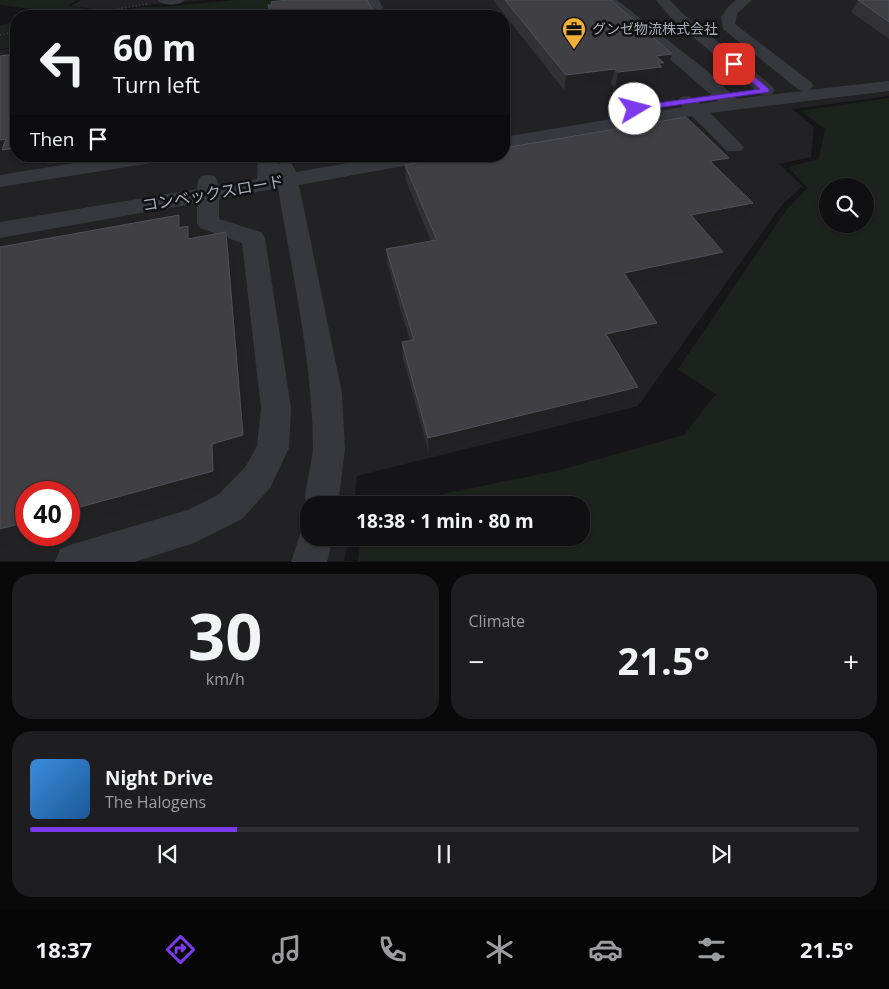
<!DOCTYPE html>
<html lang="en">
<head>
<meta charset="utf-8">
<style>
	:root { --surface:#101012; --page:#1e1e20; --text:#f1f3f6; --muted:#9c9d9f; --line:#303032; --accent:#7c3aed }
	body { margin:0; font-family:"Open Sans","Noto Sans JP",sans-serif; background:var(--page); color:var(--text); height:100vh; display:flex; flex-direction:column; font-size:19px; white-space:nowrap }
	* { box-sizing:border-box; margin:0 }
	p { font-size:16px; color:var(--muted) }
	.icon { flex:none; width:28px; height:28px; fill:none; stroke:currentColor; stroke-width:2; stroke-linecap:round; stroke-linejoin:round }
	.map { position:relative; height:562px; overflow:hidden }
	.sheet { display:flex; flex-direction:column; gap:12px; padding:12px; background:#09090a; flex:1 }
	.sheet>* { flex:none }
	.hud { position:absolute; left:10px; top:10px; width:500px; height:152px; border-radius:20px; box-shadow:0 1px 4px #0004,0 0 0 1px var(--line); background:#101012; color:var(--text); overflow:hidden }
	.tools { position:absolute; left:819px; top:178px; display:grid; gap:10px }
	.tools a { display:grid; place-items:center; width:55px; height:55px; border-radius:50%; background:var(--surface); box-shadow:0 1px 4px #0004,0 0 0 1px var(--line); font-size:25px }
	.speed { position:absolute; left:15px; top:481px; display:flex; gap:10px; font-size:25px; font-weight:700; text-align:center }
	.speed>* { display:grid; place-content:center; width:65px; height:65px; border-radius:50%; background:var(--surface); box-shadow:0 1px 4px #0004,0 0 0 1px var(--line); line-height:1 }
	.speed .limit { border:8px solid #d22; background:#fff; color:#111 }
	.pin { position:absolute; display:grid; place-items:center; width:42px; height:42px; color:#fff; margin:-21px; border-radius:10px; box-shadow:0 2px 8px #0006 }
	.me { position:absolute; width:55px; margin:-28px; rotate:82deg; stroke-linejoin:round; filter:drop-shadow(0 0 4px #0008) }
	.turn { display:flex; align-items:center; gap:18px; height:105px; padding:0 20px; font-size:22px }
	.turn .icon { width:65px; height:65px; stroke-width:2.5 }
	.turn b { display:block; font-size:35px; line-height:42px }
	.then { display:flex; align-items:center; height:48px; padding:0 20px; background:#0003; gap:10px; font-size:19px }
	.big { font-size:38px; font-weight:700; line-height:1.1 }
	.sheet .widget { flex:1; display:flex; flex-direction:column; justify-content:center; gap:8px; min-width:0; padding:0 18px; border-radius:20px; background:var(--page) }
	.sheet .dial { align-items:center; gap:0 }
	.dial b { font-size:65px; line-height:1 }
	.song { display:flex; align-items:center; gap:15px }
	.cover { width:60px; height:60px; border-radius:8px; background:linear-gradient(135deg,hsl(210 70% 55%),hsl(210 70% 35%)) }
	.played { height:5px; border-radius:2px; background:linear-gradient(90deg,var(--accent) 25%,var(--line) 25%) }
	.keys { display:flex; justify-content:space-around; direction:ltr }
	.heat { display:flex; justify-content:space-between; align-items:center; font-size:28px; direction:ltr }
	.sheet .tiles { flex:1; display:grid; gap:12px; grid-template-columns:1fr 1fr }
	.widget:last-child { grid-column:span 2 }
	.trip { position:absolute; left:300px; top:496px; width:290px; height:50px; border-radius:20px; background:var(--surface); box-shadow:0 1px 4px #0004,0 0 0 1px var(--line); font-weight:700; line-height:50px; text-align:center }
	.menu { display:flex; height:80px; justify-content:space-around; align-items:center; background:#060607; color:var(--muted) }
	.menu .icon { width:35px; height:35px }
	.menu .selected { color:var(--accent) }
	.menu b { font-size:22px; color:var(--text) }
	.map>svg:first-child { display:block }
	.built { fill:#222225; fill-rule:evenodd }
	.green { fill:#1c231d; fill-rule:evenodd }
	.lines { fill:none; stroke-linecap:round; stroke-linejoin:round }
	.path { stroke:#3d3f44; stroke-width:2; stroke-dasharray:1 2.5; stroke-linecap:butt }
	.minor { fill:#37383d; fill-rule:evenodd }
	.wall { fill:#323236 }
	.shaded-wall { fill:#212124 }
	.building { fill:#3f3f44; stroke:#4f5156 }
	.route { fill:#7c3aed; stroke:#51269a }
	.labels { text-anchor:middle; stroke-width:5; stroke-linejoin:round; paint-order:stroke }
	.far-poi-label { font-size:14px; fill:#a8adb8; stroke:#111113; text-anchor:start }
	.street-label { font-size:16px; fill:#a8adb8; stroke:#111113 }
</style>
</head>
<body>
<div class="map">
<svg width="889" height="562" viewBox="0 0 889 562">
	<rect width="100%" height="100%" fill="#161618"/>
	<path class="built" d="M 81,0 L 208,0 L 146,5 L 108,11 L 71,6 Z
		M 321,0 L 889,0 L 889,96 L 792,109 L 814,127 L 811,157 L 779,164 L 802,186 L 782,205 L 638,406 L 357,476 L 354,505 L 309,505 L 309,538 L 349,538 L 344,561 L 0,561 L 0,50 L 16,48 L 16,156 L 504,156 L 504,16 L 254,16 ZM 26,492 L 69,492 L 69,535 L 26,535 Z"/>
	<path class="green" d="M 0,0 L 77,0 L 68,6 L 108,12 L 144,7 L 164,7 L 235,0 L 318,0 L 248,16 L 39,16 L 55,12 L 0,5 Z
		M 16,22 L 16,47 L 0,49 L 0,25 Z
		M 889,98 L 889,561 L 358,561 L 361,538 L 581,538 L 581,505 L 388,505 L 556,471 L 684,435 L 716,394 L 678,369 L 787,209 L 808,188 L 788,167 L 819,159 L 825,129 L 801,111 ZM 828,186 L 865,186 L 865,224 L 828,224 Z"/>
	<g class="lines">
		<path class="path" d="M 77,16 L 147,4
			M 0,35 L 16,31"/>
		<path class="minor" d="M 157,0 L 185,0 C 179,6 163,6 157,0 Z
			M 365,0 L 379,0 L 387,16 L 373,16 Z
			M 602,0 L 617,0 L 706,70 L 737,99 L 766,95 L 760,94 L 672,19 L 656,0 L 670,0 L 682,13 L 772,86 L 775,90 L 772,94 L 766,95 L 804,91 L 799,90 L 723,29 L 721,17 L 727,8 L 736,0 L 752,0 L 737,14 L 735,24 L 811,82 L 814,86 L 809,90 L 889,81 L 889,91 L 710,113 L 744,147 L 741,151 L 727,151 L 692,116 L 504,149 L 504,137 L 683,107 L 678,101 L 681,97 C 690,95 694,97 700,104 L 718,101 Z
			M 118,156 L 168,156 L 165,160 L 158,162 L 0,187 L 0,175 Z
			M 258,156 L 278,156 L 278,164 L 285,162 L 292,164 L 296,172 L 388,156 L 435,156 L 432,160 L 425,162 L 299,185 L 342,393 L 345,449 L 338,505 L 309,505 L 309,516 C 299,494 313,469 313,445 C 312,359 292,273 278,188 L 219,199 L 219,219 L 261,232 L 265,238 L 291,408 L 289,448 L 270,488 L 242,519 L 194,543 L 135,562 L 55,562 L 60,549 L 73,544 L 188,510 L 218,495 L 246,466 L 257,446 L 261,408 L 242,243 L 200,228 L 197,223 L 197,203 L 0,238 L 0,222 L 197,189 L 198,181 L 201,176 L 208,175 L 215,176 L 219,185 L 257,179 Z
			M 309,523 L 309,538 L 333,538 L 327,562 L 291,562 L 303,525 Z"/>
	</g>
	<path class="wall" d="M 493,0 L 611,0 L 672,54 L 668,69 L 662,70 L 657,82 L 615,88 L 611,84 L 564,90 Z
		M 858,0 L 889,0 L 889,39 L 851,12 Z
		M 405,165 L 723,173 L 753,203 L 745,220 L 703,228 L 715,269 L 633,286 L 657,323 L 650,339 L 614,347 L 631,403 L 429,453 L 403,358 L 402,342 L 410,341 L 388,266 L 386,249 L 431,241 L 406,181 Z"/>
	<path class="shaded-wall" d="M 672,54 L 668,69 L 662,70 L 657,82 L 615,88 L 618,72 L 656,56 Z
		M 615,69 L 611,84 L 564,90 L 566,75 Z
		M 6,139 L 16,148 L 16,156 L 77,156 L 13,166 L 6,157 L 0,158 L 0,140 Z
		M 729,158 L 722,174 L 710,161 Z
		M 753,203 L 745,220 L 685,232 L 691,215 Z
		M 179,215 L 186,231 L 179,228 Z
		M 188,226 L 195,242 L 188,239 Z
		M 226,232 L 232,248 L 250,450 L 221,458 L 222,485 L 69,527 L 69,510 L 212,444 Z
		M 723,252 L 715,269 L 618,289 L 624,273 Z
		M 657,323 L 650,339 L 601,350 L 606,334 Z
		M 638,387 L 631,403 L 429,453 L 428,438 Z
		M 26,522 L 26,535 L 41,535 L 0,546 L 0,529 Z"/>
	<path class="building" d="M 287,0 L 367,0 L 376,16 L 271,16 L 268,5 L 272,5 L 271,2 Z
		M 505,0 L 611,0 L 672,54 L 656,56 L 664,63 L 658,63 L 662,67 L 618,72 L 615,69 L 566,75 Z
		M 858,0 L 889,0 L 889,22 Z
		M 16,54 L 16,148 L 2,150 L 6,139 L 0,140 L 0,56 Z
		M 686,117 L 729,158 L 710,161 L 753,203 L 691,215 L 723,252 L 624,273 L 657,323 L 606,334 L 638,387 L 428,438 L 402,342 L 414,340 L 386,249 L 437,240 L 405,165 L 454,156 L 504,156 L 504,148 Z
		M 179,215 L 179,228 L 188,226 L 188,239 L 226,232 L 243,435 L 212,444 L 213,471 L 69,510 L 69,492 L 26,492 L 26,522 L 0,529 L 0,247 Z"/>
	<path class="route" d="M 732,62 L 737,62 L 769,89 L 769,92 L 635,111 L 631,109 L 635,106 L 760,89 L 732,65 Z"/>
	<defs>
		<g id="office-pin" transform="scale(1.25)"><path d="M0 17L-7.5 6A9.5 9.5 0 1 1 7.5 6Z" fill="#f2b134" stroke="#111113"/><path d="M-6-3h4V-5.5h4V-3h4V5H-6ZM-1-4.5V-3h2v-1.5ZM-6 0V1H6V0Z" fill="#111"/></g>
	</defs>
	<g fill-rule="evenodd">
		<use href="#office-pin" x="574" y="29"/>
	</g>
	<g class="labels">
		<g class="far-poi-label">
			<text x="592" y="34">グンゼ物流株式会社</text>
		</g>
		<g class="street-label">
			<text transform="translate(213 193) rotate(-10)" y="6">コンベックスロード</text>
		</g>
	</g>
</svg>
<div class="tools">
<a><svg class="icon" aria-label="search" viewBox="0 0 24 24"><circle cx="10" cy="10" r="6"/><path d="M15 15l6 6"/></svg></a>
</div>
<div class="speed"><div class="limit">40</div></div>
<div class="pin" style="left:734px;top:64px;background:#d93025"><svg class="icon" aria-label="arrive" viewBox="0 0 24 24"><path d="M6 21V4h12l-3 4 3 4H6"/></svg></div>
<svg class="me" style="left:635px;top:109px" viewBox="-20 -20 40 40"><circle r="19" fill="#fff"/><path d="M0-13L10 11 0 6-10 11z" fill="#7c3aed"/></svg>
<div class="trip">18:38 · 1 min · 80 m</div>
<div class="hud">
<div class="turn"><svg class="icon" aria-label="left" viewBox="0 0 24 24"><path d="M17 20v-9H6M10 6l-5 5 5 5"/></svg><div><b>60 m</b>Turn left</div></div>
<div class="then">Then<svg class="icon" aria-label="arrive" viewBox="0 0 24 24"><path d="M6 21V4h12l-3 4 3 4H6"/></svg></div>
</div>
</div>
<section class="sheet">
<div class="tiles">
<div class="widget dial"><b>30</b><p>km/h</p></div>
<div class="widget"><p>Climate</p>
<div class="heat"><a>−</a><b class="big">21.5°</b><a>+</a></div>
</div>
<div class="widget">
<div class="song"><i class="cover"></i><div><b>Night Drive</b><p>The Halogens</p></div></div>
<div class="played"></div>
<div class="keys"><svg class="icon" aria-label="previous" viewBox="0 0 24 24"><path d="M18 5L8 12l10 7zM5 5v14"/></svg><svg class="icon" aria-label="pause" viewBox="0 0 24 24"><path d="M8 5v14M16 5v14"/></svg><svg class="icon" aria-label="next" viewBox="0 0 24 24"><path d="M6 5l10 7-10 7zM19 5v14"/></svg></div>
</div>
</div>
</section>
<nav class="menu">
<b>18:37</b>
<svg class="icon selected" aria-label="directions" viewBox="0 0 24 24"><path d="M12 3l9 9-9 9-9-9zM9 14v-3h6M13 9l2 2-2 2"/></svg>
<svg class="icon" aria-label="music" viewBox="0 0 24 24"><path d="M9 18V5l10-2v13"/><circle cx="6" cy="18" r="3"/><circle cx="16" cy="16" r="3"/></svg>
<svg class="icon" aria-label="phone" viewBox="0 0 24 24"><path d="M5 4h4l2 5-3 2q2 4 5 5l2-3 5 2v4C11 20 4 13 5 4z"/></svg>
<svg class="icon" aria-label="climate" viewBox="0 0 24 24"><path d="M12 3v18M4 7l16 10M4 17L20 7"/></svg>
<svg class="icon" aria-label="car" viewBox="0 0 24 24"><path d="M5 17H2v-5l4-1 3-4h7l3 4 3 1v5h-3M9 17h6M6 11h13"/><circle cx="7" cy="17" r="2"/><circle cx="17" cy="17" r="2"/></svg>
<svg class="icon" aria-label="filters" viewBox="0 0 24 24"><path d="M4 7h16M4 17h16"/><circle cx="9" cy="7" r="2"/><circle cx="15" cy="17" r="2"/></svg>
<b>21.5°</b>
</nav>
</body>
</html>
